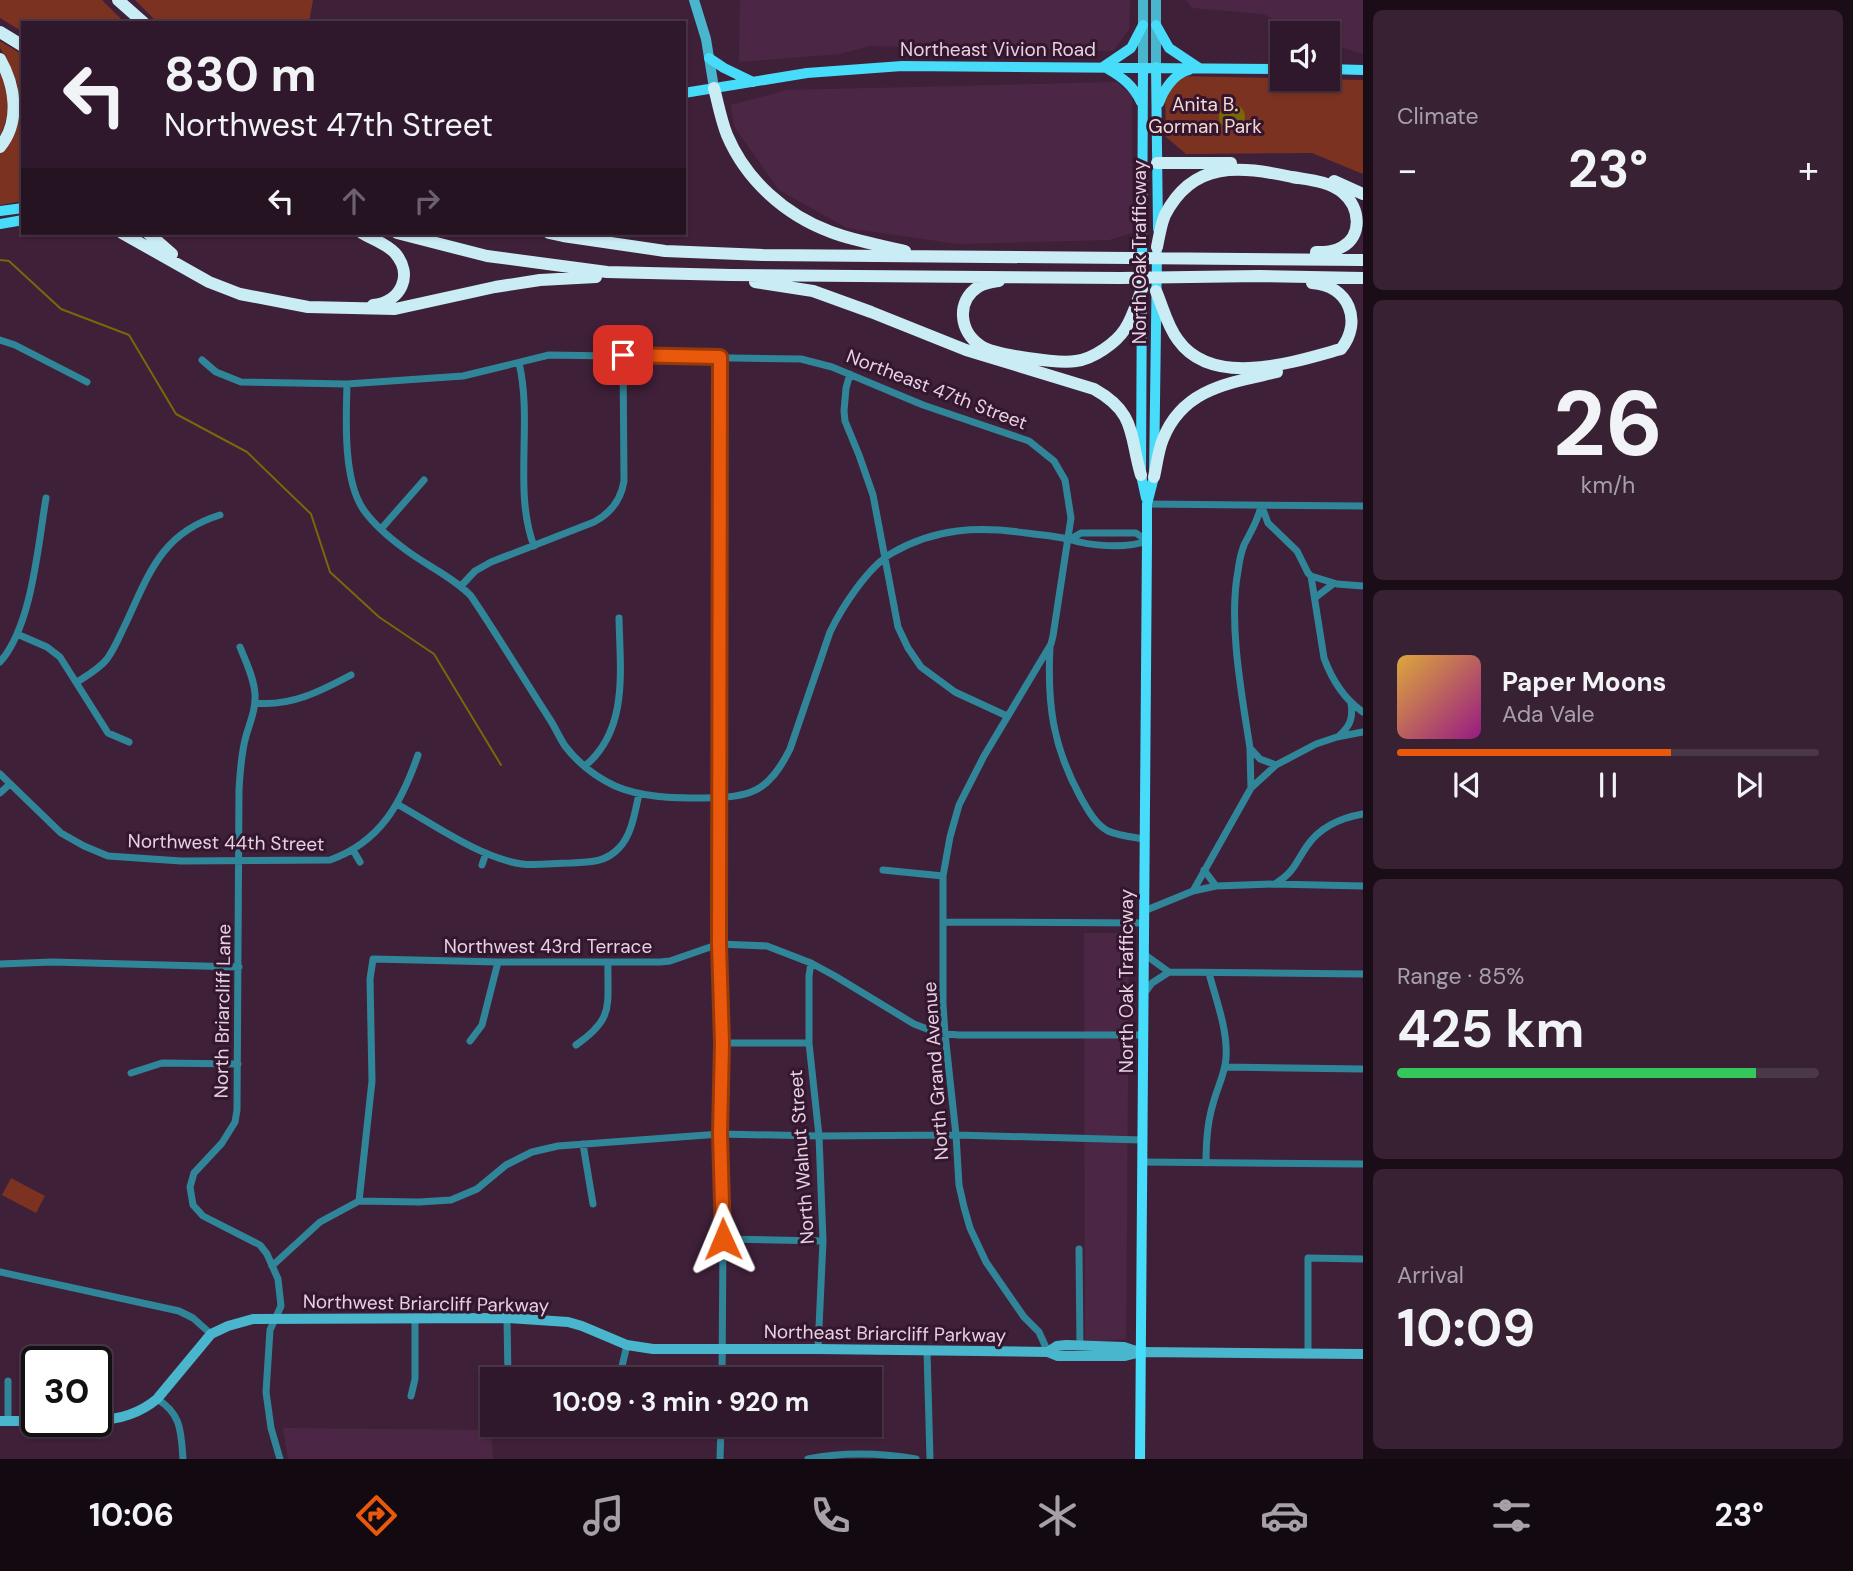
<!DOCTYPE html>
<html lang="en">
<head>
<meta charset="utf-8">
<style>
	:root { --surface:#2f182b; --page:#372133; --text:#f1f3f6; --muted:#a7a0a9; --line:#4a3747; --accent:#ea580c }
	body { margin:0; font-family:"DM Sans",sans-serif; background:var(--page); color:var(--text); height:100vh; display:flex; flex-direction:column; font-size:26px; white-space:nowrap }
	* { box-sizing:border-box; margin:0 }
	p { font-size:23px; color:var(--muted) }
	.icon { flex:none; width:38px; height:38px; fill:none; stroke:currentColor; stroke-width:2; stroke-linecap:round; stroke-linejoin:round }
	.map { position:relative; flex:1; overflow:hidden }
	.sheet { display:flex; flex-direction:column; gap:10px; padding:10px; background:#1a0d18; width:490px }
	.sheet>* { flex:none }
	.hud { position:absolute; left:21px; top:21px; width:665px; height:214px; border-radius:0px; box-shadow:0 2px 5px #0004,0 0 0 2px var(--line); background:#2f182b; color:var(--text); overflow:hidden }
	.fabs { position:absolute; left:1270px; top:21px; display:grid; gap:14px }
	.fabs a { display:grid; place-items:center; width:70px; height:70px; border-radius:0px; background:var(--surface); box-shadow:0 2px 5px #0004,0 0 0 2px var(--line); font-size:35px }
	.speed { position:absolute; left:21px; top:1346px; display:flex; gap:14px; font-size:35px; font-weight:700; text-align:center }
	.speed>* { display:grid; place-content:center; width:91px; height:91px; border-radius:50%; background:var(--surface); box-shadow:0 2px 5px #0004,0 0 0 2px var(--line); line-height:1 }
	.speed .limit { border:4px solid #111; border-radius:10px; background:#fff; color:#111 }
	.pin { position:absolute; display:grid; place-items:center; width:60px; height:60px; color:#fff; margin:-30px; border-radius:14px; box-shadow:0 4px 10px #0006 }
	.me { position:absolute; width:77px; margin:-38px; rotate:359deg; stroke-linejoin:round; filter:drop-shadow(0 0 5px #0008) }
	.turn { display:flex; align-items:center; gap:24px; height:147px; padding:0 28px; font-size:32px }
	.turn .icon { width:91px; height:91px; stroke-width:2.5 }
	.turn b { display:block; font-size:49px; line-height:60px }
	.lanes { display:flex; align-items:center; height:66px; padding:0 28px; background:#0003; justify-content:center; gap:35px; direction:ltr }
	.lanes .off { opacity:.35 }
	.big { font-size:52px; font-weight:700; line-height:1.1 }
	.sheet .widget { flex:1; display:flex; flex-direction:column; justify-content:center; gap:10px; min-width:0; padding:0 24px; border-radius:10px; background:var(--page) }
	.sheet .dial { align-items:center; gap:0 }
	.dial b { font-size:91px; line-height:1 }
	.song { display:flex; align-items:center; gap:21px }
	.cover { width:84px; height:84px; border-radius:10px; background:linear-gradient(135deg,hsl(40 70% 55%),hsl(310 70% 35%)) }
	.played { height:7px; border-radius:4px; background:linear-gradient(90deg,var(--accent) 65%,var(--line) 65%) }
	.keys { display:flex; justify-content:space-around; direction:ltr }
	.heat { display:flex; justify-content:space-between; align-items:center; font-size:38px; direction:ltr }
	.charge { height:10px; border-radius:5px; background:linear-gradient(90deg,#34c759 85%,var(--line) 0) }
	.trip { position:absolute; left:480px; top:1367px; width:402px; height:70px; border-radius:0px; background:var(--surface); box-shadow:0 2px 5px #0004,0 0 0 2px var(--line); font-weight:700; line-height:70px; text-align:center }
	.tab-bar { display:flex; height:112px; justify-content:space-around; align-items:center; background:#130a11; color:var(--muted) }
	.tab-bar .icon { width:49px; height:49px }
	.tab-bar .on { color:var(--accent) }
	.tab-bar b { font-size:32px; color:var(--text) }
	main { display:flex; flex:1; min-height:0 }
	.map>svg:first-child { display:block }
	.built { fill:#4c2745 }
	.green { fill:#7b3221 }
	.water { fill:#7b6608 }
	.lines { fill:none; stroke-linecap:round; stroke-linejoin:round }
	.stream { stroke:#7b6608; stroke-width:2 }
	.street { stroke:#308698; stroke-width:7 }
	.secondary { stroke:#49b6cd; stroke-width:10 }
	.primary { stroke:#47dcfa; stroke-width:10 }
	.highway { stroke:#caecf5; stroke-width:12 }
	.route-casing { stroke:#983908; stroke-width:18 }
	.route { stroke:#ea580c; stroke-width:12 }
	.labels { text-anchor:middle; stroke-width:6; stroke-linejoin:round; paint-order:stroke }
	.street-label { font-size:19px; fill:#e6d1e1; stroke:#34162f }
	.park-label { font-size:19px; fill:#f4d9d2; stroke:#34162f }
</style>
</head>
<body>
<main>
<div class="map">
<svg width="1363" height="1459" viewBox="0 0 1363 1459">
	<rect width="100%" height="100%" fill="#3f2039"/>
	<path class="built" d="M 740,0 L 1130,0 L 1129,29 L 1113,51 L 870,46 L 840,54 L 739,62 Z
		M 1186,0 L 1363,0 L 1363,54 L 1328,43 L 1328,33 L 1305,33 L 1263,14 L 1192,8 Z
		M 1117,82 L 1132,96 L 1132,233 L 1109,240 L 958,244 L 847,228 L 779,190 L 734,126 L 731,105 L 787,90 Z
		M 1084,933 L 1129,933 L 1126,1339 L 1085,1342 Z
		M 283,1428 L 491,1430 L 493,1459 L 288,1459 Z"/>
	<path class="green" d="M 0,0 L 102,0 L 125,23 L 23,23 L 23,32 L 0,18 Z
		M 135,0 L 313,0 L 309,23 L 158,23 Z
		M 0,41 L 23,55 L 23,201 L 0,205 L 0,152 L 19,109 L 17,83 L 10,65 L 0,48 Z
		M 0,67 C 10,89 11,114 0,136 Z
		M 1180,76 L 1363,80 L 1363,174 L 1312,153 L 1186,154 L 1166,137 L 1165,95 Z
		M 11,1178 L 45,1196 L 36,1213 L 2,1195 Z"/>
	<path class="water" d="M1219 117a13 13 0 1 1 26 0a13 13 0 1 1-26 0Z"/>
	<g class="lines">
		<path class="stream" d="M 0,260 L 9,261 L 61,309 L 129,335 L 176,414 L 247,452 L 311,514 L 330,572 L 379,617 L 434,654 L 501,765"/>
		<path class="street" d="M 0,340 L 15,345 L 87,382
			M 720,357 L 719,944 L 721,1043 L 720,1134 L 723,1239 L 722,1379
			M 202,360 L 216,372 L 241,382 L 347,384 L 463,376 L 549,355 L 801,359 L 832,367 L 923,405 L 1029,441 L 1054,461 L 1065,480 L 1071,518 L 1053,636 L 1051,644 L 984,756 L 959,805 L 950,837 L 943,876 L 943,1004 L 945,1034 L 956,1135 L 959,1185 L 964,1207 L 970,1228 L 986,1262 L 1024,1317 L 1039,1332 L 1048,1352
			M 519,363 C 533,421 513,492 534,546
			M 850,374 L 846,388 L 844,411 L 845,421 L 859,455 L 873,495 L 898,627 L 908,648 L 921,667 L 955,692 L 1007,716
			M 347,384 C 346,419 343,479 363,509 C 374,525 391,539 406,550 C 427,566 453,577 471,596 C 498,636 523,678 549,718 C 555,727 559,737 565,746 C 578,763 596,777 615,786 C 643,798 674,798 704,798 C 751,797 768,793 790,749 L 830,632 C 842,607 868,567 892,553 C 935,528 979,526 1026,533 C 1040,535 1055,536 1068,539 C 1090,546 1125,549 1147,541
			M 1147,504 L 1363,506
			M 1261,506 C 1258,521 1251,531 1244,545 C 1241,553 1239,563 1238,571 C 1228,623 1242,696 1250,748 L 1260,759 L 1276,765
			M 1262,507 L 1268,523 L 1297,551 L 1308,573 L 1311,576 L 1324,658 C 1332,680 1344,699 1363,712
			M 381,529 L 424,480
			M 1069,540 L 1081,533 L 1136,533 L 1147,541
			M 1311,576 L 1337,584 L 1363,586
			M 461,586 L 475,571 L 491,562 L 594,522 C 611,513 621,500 624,481 L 623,355
			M 1316,597 L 1333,584
			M 17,634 L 47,647 L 60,657 L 108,733 L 129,742
			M 240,647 C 246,662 254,678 255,694 C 256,709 250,722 246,736 C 241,754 240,772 239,790 L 237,1110 L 235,1122 L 222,1143 L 194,1173 L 190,1187 L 193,1205 L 203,1216 L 260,1245 L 267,1254 L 278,1279 L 281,1306 L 270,1330 L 266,1392 L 271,1428 L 280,1459
			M 1050,647 C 1047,705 1053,747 1081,798 C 1088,810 1095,824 1108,831 C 1119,836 1132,837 1144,839
			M 0,662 C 32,626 38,545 46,498
			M 77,682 C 88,675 99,669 107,659 C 115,648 119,637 125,625 C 149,574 161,533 220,515
			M 255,703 C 290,707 321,691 351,675
			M 1340,735 C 1351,725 1353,717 1351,703
			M 1250,749 L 1251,788
			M 585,766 C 629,729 620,670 619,618
			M 0,774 L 61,833 L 84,846 L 108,856 L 181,861 L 330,860 C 380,842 401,804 418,755
			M 0,793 L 10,784
			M 397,804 C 433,824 480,858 522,864 C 537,866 554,863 570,863 C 589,862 605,863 619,848 C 632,835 635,811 639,794
			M 353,850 L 360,862
			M 482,865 L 486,853
			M 883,870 L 943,876
			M 1204,870 L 1216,886
			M 1275,884 C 1295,871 1294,865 1307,846 C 1320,827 1340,818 1363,814
			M 1193,891 L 1251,788 L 1276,765 L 1316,744 L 1337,737 L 1363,732
			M 1144,911 L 1193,891 L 1216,886 L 1274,884 L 1363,886
			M 943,922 L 1144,923
			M 1144,954 L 1169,972
			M 811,963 L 809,976 L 809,1043 L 819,1136 L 823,1241 L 818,1349
			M 0,964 L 52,962 L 239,967
			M 1144,994 L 1152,983 L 1169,972 L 1363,974
			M 470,1041 L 482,1025 L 498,962
			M 721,1043 L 809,1043
			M 576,1045 C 615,1018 607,1006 608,963
			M 1225,1067 L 1363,1069
			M 131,1073 L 162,1063 L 238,1064
			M 583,1144 L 593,1204
			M 1142,1162 L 1363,1164
			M 1206,1163 C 1206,1143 1207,1123 1213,1104 C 1217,1088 1225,1074 1226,1058 C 1228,1030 1216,1000 1209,973
			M 359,1201 L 372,1081 L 370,979 L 373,959 L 498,962 L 660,962 L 670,961 L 719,944 L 767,946 L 811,963 L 835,976 L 914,1024 L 935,1032 L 958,1035 L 1143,1035
			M 723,1239 L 823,1241
			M 1079,1249 L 1080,1345
			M 272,1266 L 320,1222 L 359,1201 L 419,1202 L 451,1200 L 477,1189 L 506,1165 L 532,1152 L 558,1146 L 720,1134 L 819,1136 L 956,1135 L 1142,1140
			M 0,1272 L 179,1311 L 193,1318 L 211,1334
			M 507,1318 L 508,1379
			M 927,1351 L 930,1459
			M 1308,1353 L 1308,1258 L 1363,1259
			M 619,1379 L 627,1345
			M 411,1396 L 415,1379 L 415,1318
			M 157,1399 C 182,1414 181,1433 183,1459
			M 8,1422 L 8,1381
			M 720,1459 L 721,1424
			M 808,1459 C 843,1452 881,1453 916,1459"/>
		<path class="secondary" d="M 694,0 L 706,39 L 714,88
			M 1156,67 L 1156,0
			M 1143,68 L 1143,0
			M 1048,1352 L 1057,1346 L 1066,1345 L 1124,1347 L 1139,1352
			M 96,1420 C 119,1420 140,1413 157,1399 L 211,1334 L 228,1326 L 253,1319 L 507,1318 L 568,1322 L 582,1326 L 627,1345 L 653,1349 L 818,1349 L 1048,1352 L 1058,1356 L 1125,1356 L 1141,1352 L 1363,1354
			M 0,1421 L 45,1421"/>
		<path class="primary" d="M 1156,25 L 1169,48 L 1199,68
			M 709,58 L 724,68 L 753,82
			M 1103,67 L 1131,48 L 1143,25
			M 1156,67 L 1158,229
			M 1106,68 C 1122,77 1133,85 1141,102
			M 1143,68 L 1141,475 L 1146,498
			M 1328,69 L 1363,70
			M 684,93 L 807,73 L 902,66 L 1283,69
			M 1159,103 C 1164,89 1174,74 1189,70
			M 0,211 L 23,208
			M 0,224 L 23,220
			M 1140,1459 L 1147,541 L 1147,504 L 1154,477 L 1157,252"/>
		<path class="highway" d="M 118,0 L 144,23
			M 0,32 L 23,46
			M 0,59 C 15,85 21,121 0,147
			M 714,88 C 718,103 721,120 727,135 C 746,180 785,215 831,232 C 855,241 880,245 905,251
			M 1157,163 L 1231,163
			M 1334,181 L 1363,194
			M 122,233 L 209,282 L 240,294 L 308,307 L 395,309 L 495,287 L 540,280 L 596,277
			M 148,233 L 172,254
			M 362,233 C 372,239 387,244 395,253 C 414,275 401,302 373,305
			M 397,233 L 487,256 L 607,272 L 731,275 L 1120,278 L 1260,276 L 1363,278
			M 549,233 L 563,236 L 665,251 L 763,255 L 1363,260
			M 1157,247 C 1159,237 1161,224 1165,215 C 1193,160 1240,166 1292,177 C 1309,180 1329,181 1343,193 C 1360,207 1363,236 1342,247 C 1334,252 1325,252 1316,252
			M 999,281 C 992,282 984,283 978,287 C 956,301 959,332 981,346 C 995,355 1059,364 1076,361 C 1093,359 1116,343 1125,329 C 1133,317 1137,301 1142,289
			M 755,282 L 813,291 L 871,312 L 966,350 L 1094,389 C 1137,413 1129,435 1141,475
			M 1156,291 C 1163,307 1167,326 1178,340 C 1213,389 1294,362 1341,349 C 1363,322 1349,285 1312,283
			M 1154,477 C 1157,464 1158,451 1163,439 C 1183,388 1230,383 1277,372"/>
	</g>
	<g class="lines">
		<g class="route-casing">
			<path id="route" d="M 623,355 L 720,357 L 719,944 L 722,1043 L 720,1134 L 723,1239"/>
		</g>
		<use href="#route" class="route"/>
	</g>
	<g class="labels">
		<g class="street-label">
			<text x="998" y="56">Northeast Vivion Road</text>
			<text transform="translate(1139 252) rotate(-90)" y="7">North Oak Trafficway</text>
			<text transform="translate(937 389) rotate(21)" y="7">Northeast 47th Street</text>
			<text transform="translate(226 842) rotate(1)" y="7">Northwest 44th Street</text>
			<text x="548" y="953">Northwest 43rd Terrace</text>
			<text transform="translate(1126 981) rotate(-90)" y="7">North Oak Trafficway</text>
			<text transform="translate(222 1011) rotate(-89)" y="7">North Briarcliff Lane</text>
			<text transform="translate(935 1071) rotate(-94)" y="7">North Grand Avenue</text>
			<text transform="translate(801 1157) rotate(-94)" y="7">North Walnut Street</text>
			<text transform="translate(426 1303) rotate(1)" y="7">Northwest Briarcliff Parkway</text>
			<text transform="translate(885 1333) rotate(1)" y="7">Northeast Briarcliff Parkway</text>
		</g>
		<g class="park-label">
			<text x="1205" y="111">Anita B.<tspan x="1205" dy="22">Gorman Park</tspan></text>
		</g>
	</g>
</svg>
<div class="fabs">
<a><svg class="icon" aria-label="sound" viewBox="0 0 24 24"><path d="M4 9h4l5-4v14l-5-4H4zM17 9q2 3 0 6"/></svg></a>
</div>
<div class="speed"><div class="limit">30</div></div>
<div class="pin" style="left:623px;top:355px;background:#d93025"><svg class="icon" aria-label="arrive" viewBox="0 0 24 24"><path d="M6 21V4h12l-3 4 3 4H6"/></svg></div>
<svg class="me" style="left:723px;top:1239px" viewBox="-20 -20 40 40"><path d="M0-17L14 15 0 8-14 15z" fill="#ea580c" stroke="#fff" stroke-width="4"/></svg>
<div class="trip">10:09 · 3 min · 920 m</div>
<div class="hud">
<div class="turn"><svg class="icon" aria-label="left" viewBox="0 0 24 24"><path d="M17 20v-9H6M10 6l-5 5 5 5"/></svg><div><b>830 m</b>Northwest 47th Street</div></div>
<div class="lanes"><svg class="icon" aria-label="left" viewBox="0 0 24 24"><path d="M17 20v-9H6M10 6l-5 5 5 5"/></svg><svg class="icon off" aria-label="ahead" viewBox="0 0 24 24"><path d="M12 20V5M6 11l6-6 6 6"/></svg><svg class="icon off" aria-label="right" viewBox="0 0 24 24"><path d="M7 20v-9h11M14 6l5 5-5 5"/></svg></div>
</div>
</div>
<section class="sheet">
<div class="widget"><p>Climate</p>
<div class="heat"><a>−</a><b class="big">23°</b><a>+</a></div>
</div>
<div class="widget dial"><b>26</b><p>km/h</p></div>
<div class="widget">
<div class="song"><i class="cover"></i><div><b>Paper Moons</b><p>Ada Vale</p></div></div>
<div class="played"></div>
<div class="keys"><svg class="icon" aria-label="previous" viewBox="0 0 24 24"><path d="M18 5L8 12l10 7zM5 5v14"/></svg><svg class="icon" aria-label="pause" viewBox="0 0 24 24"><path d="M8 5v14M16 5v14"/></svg><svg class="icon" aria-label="next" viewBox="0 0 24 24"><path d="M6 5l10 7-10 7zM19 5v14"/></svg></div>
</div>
<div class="widget"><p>Range · 85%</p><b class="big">425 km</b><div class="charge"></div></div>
<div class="widget"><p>Arrival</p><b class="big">10:09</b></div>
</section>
</main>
<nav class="tab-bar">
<b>10:06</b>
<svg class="icon on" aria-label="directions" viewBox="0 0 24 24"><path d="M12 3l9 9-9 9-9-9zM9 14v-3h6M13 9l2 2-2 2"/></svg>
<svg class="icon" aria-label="music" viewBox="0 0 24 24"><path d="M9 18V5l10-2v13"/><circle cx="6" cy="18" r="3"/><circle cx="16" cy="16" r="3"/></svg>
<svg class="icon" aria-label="phone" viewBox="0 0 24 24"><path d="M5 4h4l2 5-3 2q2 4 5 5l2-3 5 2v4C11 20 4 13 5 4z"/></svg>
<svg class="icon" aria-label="climate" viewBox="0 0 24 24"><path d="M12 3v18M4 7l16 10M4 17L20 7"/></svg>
<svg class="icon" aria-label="car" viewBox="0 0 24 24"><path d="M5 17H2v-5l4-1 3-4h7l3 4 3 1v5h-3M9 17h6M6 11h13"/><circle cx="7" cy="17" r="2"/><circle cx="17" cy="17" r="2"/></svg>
<svg class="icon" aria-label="filters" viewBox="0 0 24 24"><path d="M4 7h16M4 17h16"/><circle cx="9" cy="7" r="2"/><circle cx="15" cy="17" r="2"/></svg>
<b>23°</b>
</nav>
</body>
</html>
